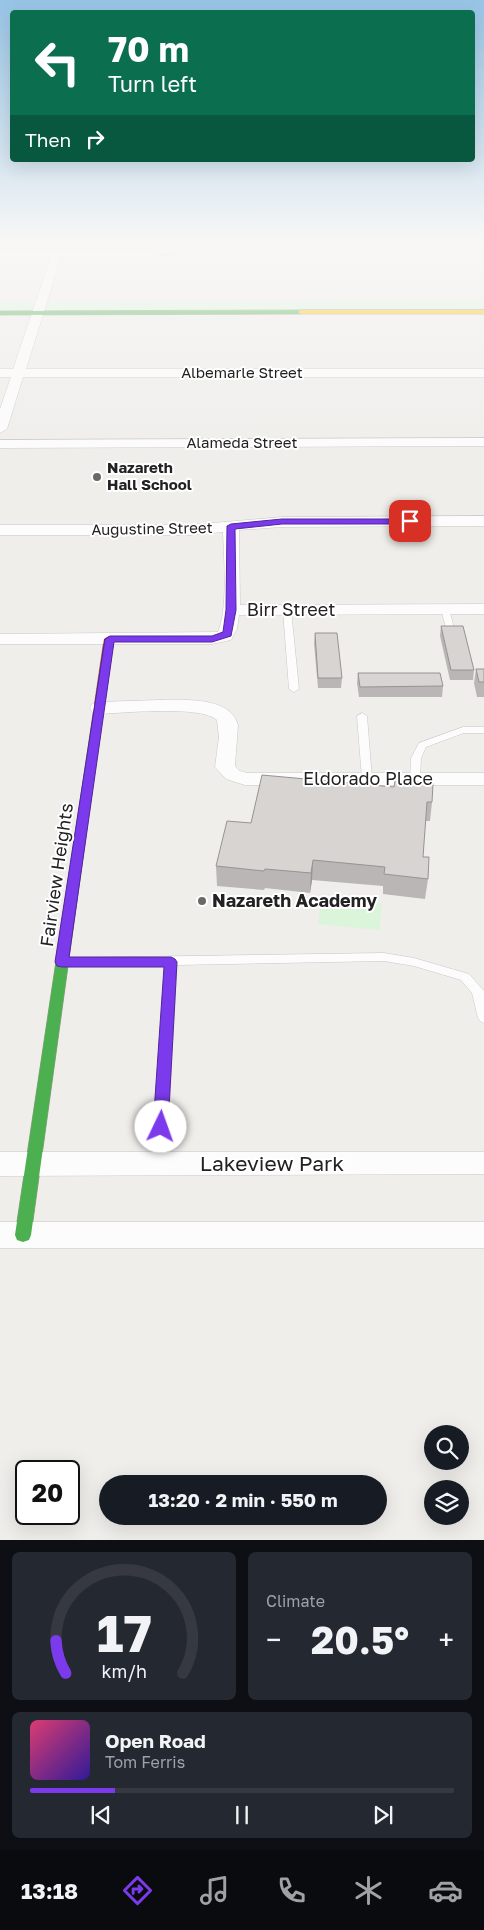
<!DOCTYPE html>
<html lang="en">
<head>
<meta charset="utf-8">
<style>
	:root { --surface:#171b24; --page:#242831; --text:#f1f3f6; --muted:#9ea1a6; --line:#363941; --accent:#7c3aed }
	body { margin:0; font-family:"Golos Text",sans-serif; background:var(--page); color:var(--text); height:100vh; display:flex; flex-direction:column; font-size:19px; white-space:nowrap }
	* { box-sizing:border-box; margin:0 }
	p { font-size:16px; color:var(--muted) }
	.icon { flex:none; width:28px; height:28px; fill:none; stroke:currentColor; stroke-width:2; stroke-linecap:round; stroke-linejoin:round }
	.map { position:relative; height:1540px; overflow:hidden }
	.panel { display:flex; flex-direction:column; gap:12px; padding:12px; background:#0d0f14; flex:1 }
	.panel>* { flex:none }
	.hud { position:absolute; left:10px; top:10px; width:465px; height:152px; border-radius:5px; box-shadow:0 5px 20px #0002; background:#0b6e4f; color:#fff; overflow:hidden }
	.buttons { position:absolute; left:424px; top:1425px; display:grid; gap:10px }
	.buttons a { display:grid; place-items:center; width:45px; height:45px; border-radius:50%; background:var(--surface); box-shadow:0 5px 20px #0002; font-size:25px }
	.speed { position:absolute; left:15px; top:1460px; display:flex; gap:10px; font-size:25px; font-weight:700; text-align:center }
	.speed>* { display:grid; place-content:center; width:65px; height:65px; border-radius:50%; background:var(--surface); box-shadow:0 5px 20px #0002; line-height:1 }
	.speed .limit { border:2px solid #111; border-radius:8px; background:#fff; color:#111 }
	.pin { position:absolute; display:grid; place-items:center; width:42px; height:42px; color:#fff; margin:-21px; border-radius:10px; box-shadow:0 2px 8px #0006 }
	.me { position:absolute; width:55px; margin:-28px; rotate:3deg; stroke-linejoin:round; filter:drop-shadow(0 0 4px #0008) }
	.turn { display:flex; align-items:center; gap:18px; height:105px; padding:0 15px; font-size:22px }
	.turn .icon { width:65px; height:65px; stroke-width:2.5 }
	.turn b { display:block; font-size:35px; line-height:42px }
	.then { display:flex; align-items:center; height:48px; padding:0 15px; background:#0003; gap:10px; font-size:19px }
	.big { font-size:38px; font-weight:700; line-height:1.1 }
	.panel .widget { flex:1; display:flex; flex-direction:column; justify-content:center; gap:8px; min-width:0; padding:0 18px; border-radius:8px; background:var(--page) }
	.panel .dial { align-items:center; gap:0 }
	.dial svg { height:130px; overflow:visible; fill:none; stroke:var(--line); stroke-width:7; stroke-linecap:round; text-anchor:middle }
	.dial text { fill:var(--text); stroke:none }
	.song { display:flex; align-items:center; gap:15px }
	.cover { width:60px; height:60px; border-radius:8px; background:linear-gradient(135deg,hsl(340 70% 55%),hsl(250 70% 35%)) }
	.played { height:5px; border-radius:2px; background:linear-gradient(90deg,var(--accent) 20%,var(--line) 20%) }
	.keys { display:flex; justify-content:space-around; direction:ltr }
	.heat { display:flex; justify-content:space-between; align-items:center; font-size:28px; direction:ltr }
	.panel .tiles { flex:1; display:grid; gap:12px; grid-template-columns:1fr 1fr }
	.widget:last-child { grid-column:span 2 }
	.trip { position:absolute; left:99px; top:1475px; width:288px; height:50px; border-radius:25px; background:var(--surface); box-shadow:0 5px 20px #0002; font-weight:700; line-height:50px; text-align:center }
	.menu { display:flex; height:80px; justify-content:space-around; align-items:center; background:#090b0e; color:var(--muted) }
	.menu .icon { width:35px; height:35px }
	.menu .on { color:var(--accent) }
	.menu b { font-size:22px; color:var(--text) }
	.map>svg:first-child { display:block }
	.park { fill:#daf5da }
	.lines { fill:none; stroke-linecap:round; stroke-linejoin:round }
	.lane-casing { stroke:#c9c8c7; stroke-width:1 }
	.street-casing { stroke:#c9c8c7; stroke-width:1 }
	.fast-casing { stroke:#999a82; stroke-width:1 }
	.slow-casing { stroke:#999a82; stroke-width:1 }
	.jam-casing { stroke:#999a82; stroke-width:1 }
	.lane { fill:#fdfcfc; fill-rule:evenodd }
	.street { fill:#fdfcfc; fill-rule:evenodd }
	.fast { fill:#4caf50; fill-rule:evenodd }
	.slow { fill:#ffc107; fill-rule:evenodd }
	.jam { fill:#c62828; fill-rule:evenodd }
	.wall { fill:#b9b6b5 }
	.shaded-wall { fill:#969493 }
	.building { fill:#d7d4d2; stroke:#969493 }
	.route { fill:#7c3aed; stroke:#51269a }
	.poi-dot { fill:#6a6968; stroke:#fff; stroke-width:2 }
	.labels { text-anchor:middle; stroke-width:4; stroke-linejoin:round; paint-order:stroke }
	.far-street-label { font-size:15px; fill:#222; stroke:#fff }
	.far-poi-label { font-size:15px; font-weight:bold; fill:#222; stroke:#fff; text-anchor:start }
	.street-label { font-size:18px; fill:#222; stroke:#fff }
	.poi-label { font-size:18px; font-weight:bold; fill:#222; stroke:#fff; text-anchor:start }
	.near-street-label { font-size:21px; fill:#222; stroke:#fff }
</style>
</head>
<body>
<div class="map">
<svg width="484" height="1540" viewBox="0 0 484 1540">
	<rect width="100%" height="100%" fill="#f0eeeb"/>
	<path class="park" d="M 484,301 L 484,310 L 0,311 L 0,302 Z
		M 322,897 L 382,903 L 379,930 L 318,924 Z"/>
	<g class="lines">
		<g class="lane-casing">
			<path id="lane" d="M 445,606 L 449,609 L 454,628 L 453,630 L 447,630 L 446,628 L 441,609 Z
				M 287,607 L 291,610 L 299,689 L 294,692 L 289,689 L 283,610 Z
				M 362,713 L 367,716 L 372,779 L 367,782 L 362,779 L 357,716 Z
				M 463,727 L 484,727 L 484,733 L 464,733 L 426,747 L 421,758 L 420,779 L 415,782 L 411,781 L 410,779 L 411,758 L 419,743 Z
				M 384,953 L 414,958 L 469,974 L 484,991 L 484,1023 L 480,1021 L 478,1018 L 472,993 L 461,980 L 414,966 L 384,961 L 177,965 L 166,1164 L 164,1168 L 159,1170 L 154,1168 L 152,1164 L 165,965 L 65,966 L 61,965 L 59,962 L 61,959 L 65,958 Z"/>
		</g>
		<g class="street-casing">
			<path id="street" d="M 191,241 L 484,241 L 484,247 L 191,247 L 153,257 L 61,257 L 26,369 L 484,369 L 484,377 L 23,377 L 7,429 L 0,433 L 0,409 L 11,377 L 0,377 L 0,369 L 13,369 L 51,257 L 0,257 L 0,251 L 153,251 Z
				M 484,438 L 484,446 L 0,448 L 0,440 Z
				M 484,516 L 484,526 L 282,527 L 239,530 L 240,605 L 484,604 L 484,614 L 239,615 L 237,629 L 231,640 L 212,644 L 0,644 L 0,634 L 218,632 C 228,608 224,559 223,532 L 190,535 L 0,535 L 0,525 L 190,525 L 282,517 Z
				M 159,700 C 182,700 231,696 238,725 L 235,766 L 240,771 L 247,773 L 484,773 L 484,785 L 245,785 L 226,779 L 215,767 L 219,737 L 217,720 C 201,705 123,713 99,714 L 92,712 L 90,708 L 92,704 L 99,702 Z
				M 0,1152 L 484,1152 L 484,1174 L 0,1176 Z
				M 0,1222 L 484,1222 L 484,1248 L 0,1248 Z"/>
		</g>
		<g class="fast-casing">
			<path id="fast" d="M 0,311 L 301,310 L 304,312 L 301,314 L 0,315 Z
				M 94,738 L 99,741 L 31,1235 L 29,1240 L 23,1242 L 17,1240 L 15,1235 L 89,741 Z"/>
		</g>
		<g class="slow-casing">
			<path id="slow" d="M 484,310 L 484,314 L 301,314 L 298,312 L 301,310 Z"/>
		</g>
		<g class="jam-casing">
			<path id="jam" d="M 109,636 L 114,639 L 99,741 L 94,744 L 89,741 L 104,639 Z"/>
		</g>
		<use href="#lane" class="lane"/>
		<use href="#street" class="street"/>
		<use href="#fast" class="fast"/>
		<use href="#slow" class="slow"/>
		<use href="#jam" class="jam"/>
	</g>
	<path class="wall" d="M 441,626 L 474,670 L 473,680 L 450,680 L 440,636 Z
		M 315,633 L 342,678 L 341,688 L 318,688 L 314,643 Z
		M 476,669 L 484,669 L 484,697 L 477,697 L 474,683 Z
		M 358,673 L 443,686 L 442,697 L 359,697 L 357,683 Z
		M 262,775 L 432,802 L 430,821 L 425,821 L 423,857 L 428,879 L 425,899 L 383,894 L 383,886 L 312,880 L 310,893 L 265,888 L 264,890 L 217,886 L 216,866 L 251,823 Z"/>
	<path class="shaded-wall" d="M 313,860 L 312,880 L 310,893 L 311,873 Z"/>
	<path class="building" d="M 441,626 L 463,626 L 474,670 L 451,670 Z
		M 315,633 L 337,633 L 342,678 L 318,678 Z
		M 476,669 L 484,669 L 484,682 L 479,682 Z
		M 358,673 L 440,673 L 443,686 L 360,687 Z
		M 262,775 L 394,787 L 395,780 L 433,783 L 432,802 L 427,802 L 423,857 L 429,857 L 428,879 L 384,874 L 385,867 L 313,860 L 311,873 L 265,869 L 264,871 L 216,866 L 227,821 L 251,823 Z"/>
	<linearGradient id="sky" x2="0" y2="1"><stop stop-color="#97c4e6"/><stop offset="0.53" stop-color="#f8f7f6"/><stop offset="1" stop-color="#f8f7f6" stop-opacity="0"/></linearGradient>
	<rect width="484" height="454" fill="url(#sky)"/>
	<path class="route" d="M 282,519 L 410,519 L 415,521 L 410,524 L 282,524 L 235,529 L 236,610 L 231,636 L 212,642 L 114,642 L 69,957 L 171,957 L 175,959 L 177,962 L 168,1127 L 166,1132 L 161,1133 L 156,1132 L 153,1127 L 164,967 L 62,967 L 57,966 L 55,962 L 105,639 L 110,636 L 212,636 L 223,632 L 226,610 L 227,526 L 231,524 Z"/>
	<g class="poi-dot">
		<circle cx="97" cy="477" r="5"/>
		<circle cx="202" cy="901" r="5"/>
	</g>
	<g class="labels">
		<g class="far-street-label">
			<text x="242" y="378">Albemarle Street</text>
			<text x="242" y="448">Alameda Street</text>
			<text transform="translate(152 529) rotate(-1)" y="5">Augustine Street</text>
		</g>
		<g class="far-poi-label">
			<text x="107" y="473">Nazareth<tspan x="107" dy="17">Hall School</tspan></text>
		</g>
		<g class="street-label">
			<text x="291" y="616">Birr Street</text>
			<text x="368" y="785">Eldorado Place</text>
			<text transform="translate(57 875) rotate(-82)" y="6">Fairview Heights</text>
		</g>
		<g class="poi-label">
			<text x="212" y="907">Nazareth Academy</text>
		</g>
		<g class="near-street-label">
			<text x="272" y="1171">Lakeview Park</text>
		</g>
	</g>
</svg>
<div class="buttons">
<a><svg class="icon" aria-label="search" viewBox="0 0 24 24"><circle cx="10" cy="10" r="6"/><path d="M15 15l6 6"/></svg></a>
<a><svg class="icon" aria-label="layers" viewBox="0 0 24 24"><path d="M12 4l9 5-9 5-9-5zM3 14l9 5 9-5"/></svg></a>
</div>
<div class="speed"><div class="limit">20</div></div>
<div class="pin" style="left:410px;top:521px;background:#d93025"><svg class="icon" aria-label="arrive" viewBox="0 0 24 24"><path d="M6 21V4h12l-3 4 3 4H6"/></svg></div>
<svg class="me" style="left:161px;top:1127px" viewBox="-20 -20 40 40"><circle r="19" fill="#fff"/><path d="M0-13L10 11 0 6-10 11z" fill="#7c3aed"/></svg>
<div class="trip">13:20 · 2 min · 550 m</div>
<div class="hud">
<div class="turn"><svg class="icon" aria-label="left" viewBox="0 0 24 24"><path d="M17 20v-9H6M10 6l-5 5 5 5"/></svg><div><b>70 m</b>Turn left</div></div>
<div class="then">Then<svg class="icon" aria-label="right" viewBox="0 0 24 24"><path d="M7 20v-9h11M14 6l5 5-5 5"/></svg></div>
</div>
</div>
<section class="panel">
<div class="tiles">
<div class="widget dial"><svg viewBox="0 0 100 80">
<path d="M14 69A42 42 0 1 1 86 69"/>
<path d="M14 69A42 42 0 0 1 8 49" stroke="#7c3aed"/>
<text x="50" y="56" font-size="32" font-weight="700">17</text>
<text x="50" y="72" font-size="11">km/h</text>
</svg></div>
<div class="widget"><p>Climate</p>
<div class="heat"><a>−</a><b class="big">20.5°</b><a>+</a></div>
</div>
<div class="widget">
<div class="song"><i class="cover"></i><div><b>Open Road</b><p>Tom Ferris</p></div></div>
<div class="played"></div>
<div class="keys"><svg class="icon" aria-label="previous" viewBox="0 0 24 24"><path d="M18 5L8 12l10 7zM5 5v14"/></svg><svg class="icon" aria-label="pause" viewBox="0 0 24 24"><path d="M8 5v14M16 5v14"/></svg><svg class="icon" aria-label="next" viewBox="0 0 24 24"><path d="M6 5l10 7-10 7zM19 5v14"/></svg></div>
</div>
</div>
</section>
<nav class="menu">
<b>13:18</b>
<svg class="icon on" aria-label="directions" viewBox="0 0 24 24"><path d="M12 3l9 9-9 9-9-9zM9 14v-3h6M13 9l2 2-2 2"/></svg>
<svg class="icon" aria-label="music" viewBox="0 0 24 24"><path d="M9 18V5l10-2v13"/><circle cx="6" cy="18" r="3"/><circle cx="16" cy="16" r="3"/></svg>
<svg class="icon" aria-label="phone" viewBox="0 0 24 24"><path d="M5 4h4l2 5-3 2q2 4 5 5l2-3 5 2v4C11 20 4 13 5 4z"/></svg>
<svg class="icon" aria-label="climate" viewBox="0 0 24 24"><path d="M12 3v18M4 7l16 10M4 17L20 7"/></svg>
<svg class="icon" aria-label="car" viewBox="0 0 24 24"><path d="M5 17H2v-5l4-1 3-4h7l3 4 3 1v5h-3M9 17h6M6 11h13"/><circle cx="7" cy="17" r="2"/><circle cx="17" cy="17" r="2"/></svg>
</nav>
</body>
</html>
